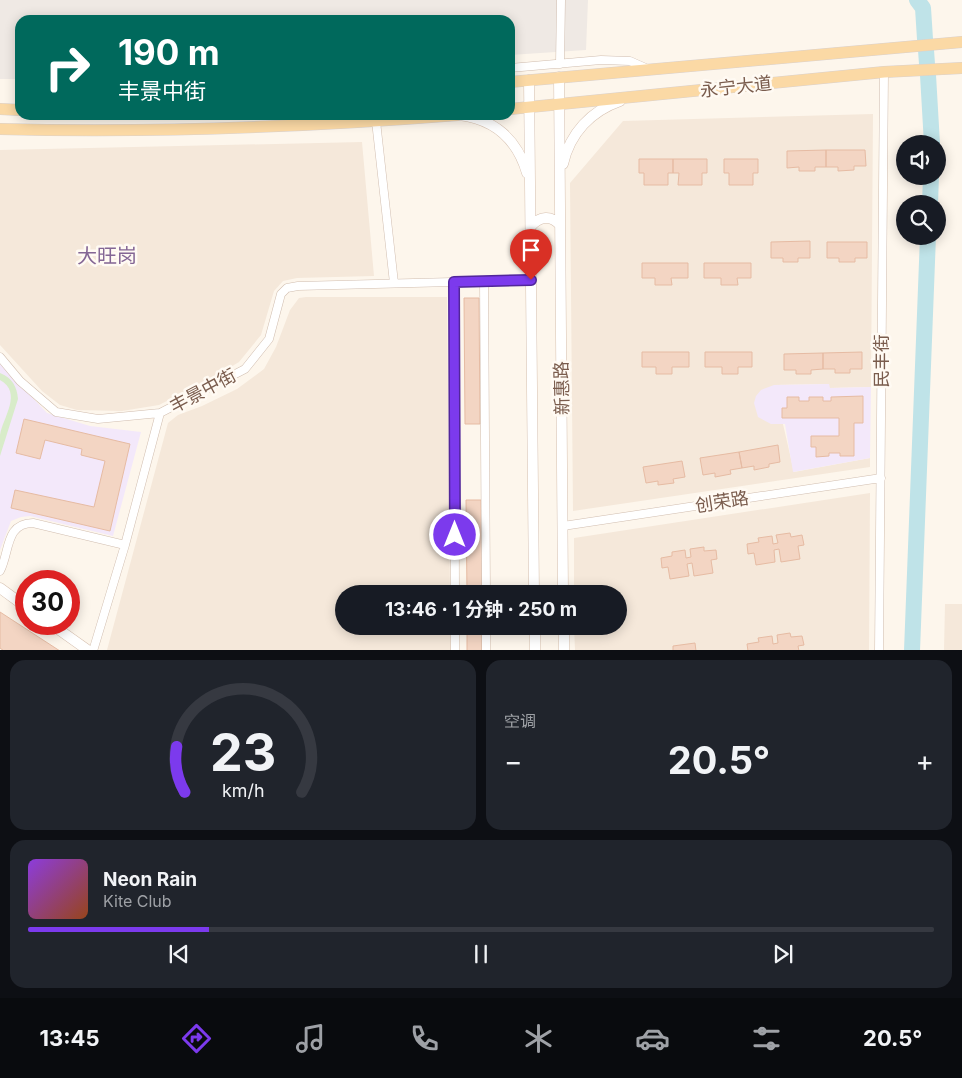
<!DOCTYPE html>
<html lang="zh">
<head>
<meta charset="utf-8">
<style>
	:root { --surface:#171b24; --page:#20242c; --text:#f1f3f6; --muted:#9ea1a6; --line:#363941; --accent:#7c3aed }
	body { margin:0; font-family:Inter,"Noto Sans SC",sans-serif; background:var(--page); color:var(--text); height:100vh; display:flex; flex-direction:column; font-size:19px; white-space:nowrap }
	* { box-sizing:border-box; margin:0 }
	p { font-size:16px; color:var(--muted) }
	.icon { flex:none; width:28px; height:28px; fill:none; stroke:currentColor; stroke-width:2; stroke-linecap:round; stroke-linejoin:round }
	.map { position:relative; height:650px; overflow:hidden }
	.side { display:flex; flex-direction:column; gap:10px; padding:10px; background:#0d0f14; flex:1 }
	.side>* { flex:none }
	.guide { position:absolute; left:15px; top:15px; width:500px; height:105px; border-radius:15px; box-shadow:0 2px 12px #0003; background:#00695c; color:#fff; overflow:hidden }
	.fabs { position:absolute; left:896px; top:135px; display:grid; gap:10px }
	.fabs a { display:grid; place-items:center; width:50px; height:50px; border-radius:50%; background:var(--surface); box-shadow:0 2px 12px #0003; font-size:25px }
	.speed { position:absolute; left:15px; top:570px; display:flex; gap:10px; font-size:25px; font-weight:700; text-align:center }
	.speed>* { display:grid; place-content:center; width:65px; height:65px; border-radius:50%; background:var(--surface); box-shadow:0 2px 12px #0003; line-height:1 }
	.speed .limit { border:8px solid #d22; background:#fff; color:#111 }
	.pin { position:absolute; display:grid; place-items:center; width:42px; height:42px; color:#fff; margin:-51px -21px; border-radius:50% 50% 50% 0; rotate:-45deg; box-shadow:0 0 5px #0007 }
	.pin .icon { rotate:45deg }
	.me { position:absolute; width:55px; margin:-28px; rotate:0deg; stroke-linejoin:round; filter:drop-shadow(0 0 4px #0008) }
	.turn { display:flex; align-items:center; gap:18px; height:105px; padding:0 20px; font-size:22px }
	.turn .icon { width:65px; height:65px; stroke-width:2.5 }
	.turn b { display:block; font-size:35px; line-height:42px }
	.big { font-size:38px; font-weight:700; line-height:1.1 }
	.side .card { flex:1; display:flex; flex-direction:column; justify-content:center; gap:8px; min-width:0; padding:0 18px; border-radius:15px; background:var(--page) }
	.side .dial { align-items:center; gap:0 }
	.dial svg { height:130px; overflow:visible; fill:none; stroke:var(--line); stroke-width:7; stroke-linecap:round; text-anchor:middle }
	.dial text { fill:var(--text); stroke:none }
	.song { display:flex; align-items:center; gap:15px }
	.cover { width:60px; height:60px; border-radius:8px; background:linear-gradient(135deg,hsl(270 70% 55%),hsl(20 70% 35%)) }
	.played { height:5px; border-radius:2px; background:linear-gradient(90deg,var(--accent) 20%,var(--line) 20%) }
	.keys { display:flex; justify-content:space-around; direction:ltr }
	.heat { display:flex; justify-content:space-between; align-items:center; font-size:28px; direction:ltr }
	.side .tiles { flex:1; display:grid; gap:10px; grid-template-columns:1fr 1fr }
	.card:last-child { grid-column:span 2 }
	.trip { position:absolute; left:335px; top:585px; width:292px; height:50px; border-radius:25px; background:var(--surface); box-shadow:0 2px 12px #0003; font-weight:700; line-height:50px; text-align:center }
	.menu { display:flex; height:80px; justify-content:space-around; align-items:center; background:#090b0e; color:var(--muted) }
	.menu .icon { width:35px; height:35px }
	.menu .on { color:var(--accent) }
	.menu b { font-size:22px; color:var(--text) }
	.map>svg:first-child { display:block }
	.residential { fill:#f5e8da }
	.industrial { fill:#efe9e4 }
	.education { fill:#f3e8fa }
	.green { fill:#d8ecc9 }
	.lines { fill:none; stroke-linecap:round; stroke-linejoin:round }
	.river { stroke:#bfe3e8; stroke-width:16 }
	.building { fill:#f3d5c3; stroke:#e6bba3 }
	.street-casing { stroke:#d1beb0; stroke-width:9 }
	.secondary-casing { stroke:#d6c0b0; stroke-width:11 }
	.primary-casing { stroke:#dad1cd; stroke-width:12 }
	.street { stroke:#fff; stroke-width:8 }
	.secondary { stroke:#fff; stroke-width:10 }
	.primary { stroke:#fbd9a5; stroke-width:11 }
	.route-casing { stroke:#51269a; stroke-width:12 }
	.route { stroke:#7c3aed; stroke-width:9 }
	.labels { text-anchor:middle; stroke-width:5; stroke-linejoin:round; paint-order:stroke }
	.street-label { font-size:18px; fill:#7a5c4d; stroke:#fffaf3 }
	.quarter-label { font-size:20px; fill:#846695; stroke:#fffaf3 }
</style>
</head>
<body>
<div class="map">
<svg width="962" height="651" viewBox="0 0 962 651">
	<rect width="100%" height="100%" fill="#fdf6ec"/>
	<path class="residential" d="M 873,114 L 871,387 L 829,388 L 829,384 L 774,385 L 794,472 L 870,458 L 870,467 L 573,511 L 570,183 L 623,121 Z
		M 362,142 L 374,276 L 297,278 L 283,281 L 274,291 L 261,335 L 239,362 L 214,377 L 159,405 L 122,411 L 77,410 L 60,405 L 42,391 L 0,345 L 0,150 Z
		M 306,297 L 447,297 L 450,594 L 344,594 L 344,626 L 450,626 L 451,650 L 107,650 L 168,423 L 178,415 L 202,406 L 237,389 L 264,369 L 276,347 L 290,310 L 299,298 Z
		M 870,493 L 869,650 L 575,650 L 574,626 L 619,626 L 619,594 L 574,594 L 574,538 Z
		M 945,604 L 962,604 L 962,650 L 944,650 Z"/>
	<path class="industrial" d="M 0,0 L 588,0 L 586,50 L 510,55 L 510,20 L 20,20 L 20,79 L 0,79 Z"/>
	<path class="education" d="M 0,363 L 47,413 L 90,426 L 141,432 L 113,536 L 30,516 L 21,517 L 11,521 L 0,550 Z
		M 829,384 L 830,388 L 871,387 L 870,458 L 793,472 L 785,424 L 771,424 L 758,417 L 754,403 L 756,396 L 761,390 L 774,385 Z"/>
	<path class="green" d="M 0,373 C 12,378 17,386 18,399 L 0,456 C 0,449 0,442 0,435 C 3,417 23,393 0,380 Z"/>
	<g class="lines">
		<path class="river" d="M 917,0 L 923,8 L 925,39
			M 926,50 L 927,64
			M 928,75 L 932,144
			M 930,204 L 931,176
			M 912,651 L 928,236"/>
	</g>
	<path class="building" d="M 826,150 L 826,167 L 815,167 L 815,171 L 799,171 L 799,167 L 787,168 L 787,151 Z
		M 826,150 L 865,150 L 866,166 L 854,166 L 854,170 L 838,171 L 838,167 L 826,167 Z
		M 639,159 L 673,159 L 673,173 L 668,173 L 668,185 L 644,185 L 644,173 L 639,173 Z
		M 673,159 L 707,159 L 707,173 L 702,173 L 702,185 L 678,185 L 679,173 L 673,173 Z
		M 724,159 L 758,159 L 758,173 L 753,173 L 753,185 L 729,185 L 729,173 L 724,173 Z
		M 810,241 L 810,258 L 798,258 L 798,262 L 783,262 L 783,258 L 771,258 L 771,242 Z
		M 827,242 L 867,242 L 867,258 L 855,258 L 855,262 L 839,262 L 839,258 L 827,258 Z
		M 642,263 L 688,263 L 688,278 L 671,278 L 672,285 L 655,285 L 655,278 L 642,278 Z
		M 704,263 L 751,263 L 751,278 L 737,278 L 738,285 L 721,285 L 721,278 L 704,278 Z
		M 464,298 L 479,298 L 480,424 L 465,424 Z
		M 642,352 L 689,352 L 689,367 L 672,367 L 672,374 L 656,374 L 656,367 L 642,367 Z
		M 705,352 L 752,352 L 752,367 L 738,367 L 738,374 L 722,374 L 722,367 L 705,367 Z
		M 862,352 L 862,369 L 850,369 L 850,373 L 835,373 L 835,369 L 823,369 L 823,353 Z
		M 823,353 L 823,369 L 811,370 L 811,374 L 796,374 L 796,370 L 784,370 L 784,354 Z
		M 863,396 L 863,423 L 854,423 L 854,456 L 840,456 L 840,453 L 829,453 L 829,456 L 816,457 L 816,447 L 811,447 L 811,436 L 839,436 L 839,418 L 782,418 L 782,408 L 787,408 L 787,397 L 799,397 L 799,401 L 809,401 L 809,397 L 823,397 L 823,401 L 831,401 L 831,397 Z
		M 24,419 L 130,444 L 110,531 L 11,508 L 15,490 L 94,507 L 105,461 L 81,455 L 82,449 L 45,440 L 40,459 L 16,453 Z
		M 778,445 L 780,462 L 769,464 L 769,467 L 754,470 L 754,466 L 742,468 L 739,452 Z
		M 739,452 L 742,468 L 730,470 L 731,474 L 715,477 L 715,473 L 703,475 L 700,458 Z
		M 682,461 L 685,477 L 673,479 L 674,483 L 658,485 L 658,481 L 646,483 L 643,467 Z
		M 466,500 L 481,500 L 482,594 L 467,594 Z
		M 790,533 L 791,537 L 802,535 L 804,545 L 798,546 L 800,559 L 781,562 L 779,549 L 774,550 L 775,562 L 756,565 L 754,553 L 748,554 L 747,544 L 759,542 L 758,538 L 772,536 L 773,544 L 778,543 L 776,535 Z
		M 704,547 L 704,551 L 716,550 L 717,559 L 711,560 L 713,573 L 694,576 L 692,563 L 687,564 L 689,576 L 670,579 L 668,567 L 662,568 L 661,558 L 672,556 L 672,552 L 685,550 L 686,558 L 691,557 L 690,549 Z
		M 0,612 L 60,651 L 4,651 L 0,648 Z
		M 467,626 L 482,626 L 482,651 L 467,651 Z
		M 790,633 L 791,637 L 802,636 L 804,645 L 798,646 L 799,651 L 748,651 L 747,644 L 759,642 L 758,638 L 772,636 L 773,644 L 778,643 L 777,635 Z
		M 695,643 L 696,651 L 673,651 L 673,646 Z"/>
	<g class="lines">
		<g class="street-casing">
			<path id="street" d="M 560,64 L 561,0
				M 510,68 L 601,60 L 630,61 L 648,69
				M 376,121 L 394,283
				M 484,281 L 486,594
				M 454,282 L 455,594
				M 0,357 L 20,381 L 56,412 L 98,419 L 160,413 L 245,369 L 269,339 L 281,294 L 287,288 L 298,286 L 531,280
				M 563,526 L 881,478
				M 0,571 C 10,552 5,523 33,523 L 125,545
				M 455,626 L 455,651
				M 486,626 L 486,651
				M 93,651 L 125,545 L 160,413
				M 879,651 L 884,72"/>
		</g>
		<g class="secondary-casing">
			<path id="secondary" d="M 559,77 L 563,594
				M 529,80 L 534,594
				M 459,115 C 494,119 517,139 527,173
				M 563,164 C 570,133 591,111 620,101
				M 531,226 C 540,216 551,215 560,225
				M 0,588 L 26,607
				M 51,624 L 89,651
				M 535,626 L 535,651
				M 564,626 L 564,651"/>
		</g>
		<g class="primary-casing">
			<path id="primary" d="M 510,82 L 962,42
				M 0,109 L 20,110
				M 510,109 L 884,72 L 962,68
				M 0,129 C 152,133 306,127 458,115"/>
		</g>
		<use href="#street" class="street"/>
		<use href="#secondary" class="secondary"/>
		<use href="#primary" class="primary"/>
	</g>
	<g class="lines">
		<g class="route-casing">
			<path id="route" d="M 455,535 L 454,282 L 531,280"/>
		</g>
		<use href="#route" class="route"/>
	</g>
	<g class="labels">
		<g class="street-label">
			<text transform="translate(736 87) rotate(-6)" y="6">永宁大道</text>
			<text transform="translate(882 361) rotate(-90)" y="6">民丰街</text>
			<text transform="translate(562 388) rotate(-91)" y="6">新惠路</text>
			<text transform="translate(203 391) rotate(-28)" y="6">丰景中街</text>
			<text transform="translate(722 502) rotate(-9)" y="6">创荣路</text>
		</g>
		<g class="quarter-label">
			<text x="107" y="263">大旺岗</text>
		</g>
	</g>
</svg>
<div class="fabs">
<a><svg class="icon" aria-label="sound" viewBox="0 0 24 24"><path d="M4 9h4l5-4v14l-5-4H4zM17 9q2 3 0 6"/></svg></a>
<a><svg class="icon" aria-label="search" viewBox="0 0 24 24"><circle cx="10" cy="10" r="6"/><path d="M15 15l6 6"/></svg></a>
</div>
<div class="speed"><div class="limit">30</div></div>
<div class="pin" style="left:531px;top:280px;background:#d93025"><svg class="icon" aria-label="arrive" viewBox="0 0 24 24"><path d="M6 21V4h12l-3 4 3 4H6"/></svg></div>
<svg class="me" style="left:455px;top:535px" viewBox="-20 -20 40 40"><circle r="17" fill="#7c3aed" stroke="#fff" stroke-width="3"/><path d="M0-11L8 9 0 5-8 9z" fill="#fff"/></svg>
<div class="trip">13:46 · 1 分钟 · 250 m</div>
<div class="guide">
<div class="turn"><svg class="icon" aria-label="right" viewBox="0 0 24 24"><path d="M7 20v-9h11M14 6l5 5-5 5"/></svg><div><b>190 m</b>丰景中街</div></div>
</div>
</div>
<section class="side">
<div class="tiles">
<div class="card dial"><svg viewBox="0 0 100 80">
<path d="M14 69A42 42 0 1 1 86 69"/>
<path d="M14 69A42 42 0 0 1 9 41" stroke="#7c3aed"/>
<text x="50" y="56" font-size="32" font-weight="700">23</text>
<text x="50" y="72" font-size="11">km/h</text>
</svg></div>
<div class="card"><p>空调</p>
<div class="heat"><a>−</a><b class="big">20.5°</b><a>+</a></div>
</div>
<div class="card">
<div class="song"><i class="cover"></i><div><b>Neon Rain</b><p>Kite Club</p></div></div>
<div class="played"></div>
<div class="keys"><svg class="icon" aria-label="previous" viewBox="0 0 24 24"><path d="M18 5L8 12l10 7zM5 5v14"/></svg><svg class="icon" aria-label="pause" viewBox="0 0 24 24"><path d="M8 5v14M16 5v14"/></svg><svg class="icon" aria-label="next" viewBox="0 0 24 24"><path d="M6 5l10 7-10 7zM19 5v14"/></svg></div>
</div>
</div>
</section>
<nav class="menu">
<b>13:45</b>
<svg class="icon on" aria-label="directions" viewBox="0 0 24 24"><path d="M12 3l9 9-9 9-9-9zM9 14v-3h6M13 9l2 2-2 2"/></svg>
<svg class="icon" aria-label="music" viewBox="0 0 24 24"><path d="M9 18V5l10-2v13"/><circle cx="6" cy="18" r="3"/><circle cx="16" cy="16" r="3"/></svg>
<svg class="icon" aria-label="phone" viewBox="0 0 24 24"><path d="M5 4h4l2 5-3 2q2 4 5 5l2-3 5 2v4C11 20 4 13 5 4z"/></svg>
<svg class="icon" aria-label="climate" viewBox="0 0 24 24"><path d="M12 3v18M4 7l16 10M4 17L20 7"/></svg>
<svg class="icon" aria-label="car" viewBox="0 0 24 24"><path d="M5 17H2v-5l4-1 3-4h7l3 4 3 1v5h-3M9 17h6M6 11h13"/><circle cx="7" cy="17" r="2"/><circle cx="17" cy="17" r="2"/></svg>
<svg class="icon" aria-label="filters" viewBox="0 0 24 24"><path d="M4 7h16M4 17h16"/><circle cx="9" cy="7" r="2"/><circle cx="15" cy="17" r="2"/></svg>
<b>20.5°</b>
</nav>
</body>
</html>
